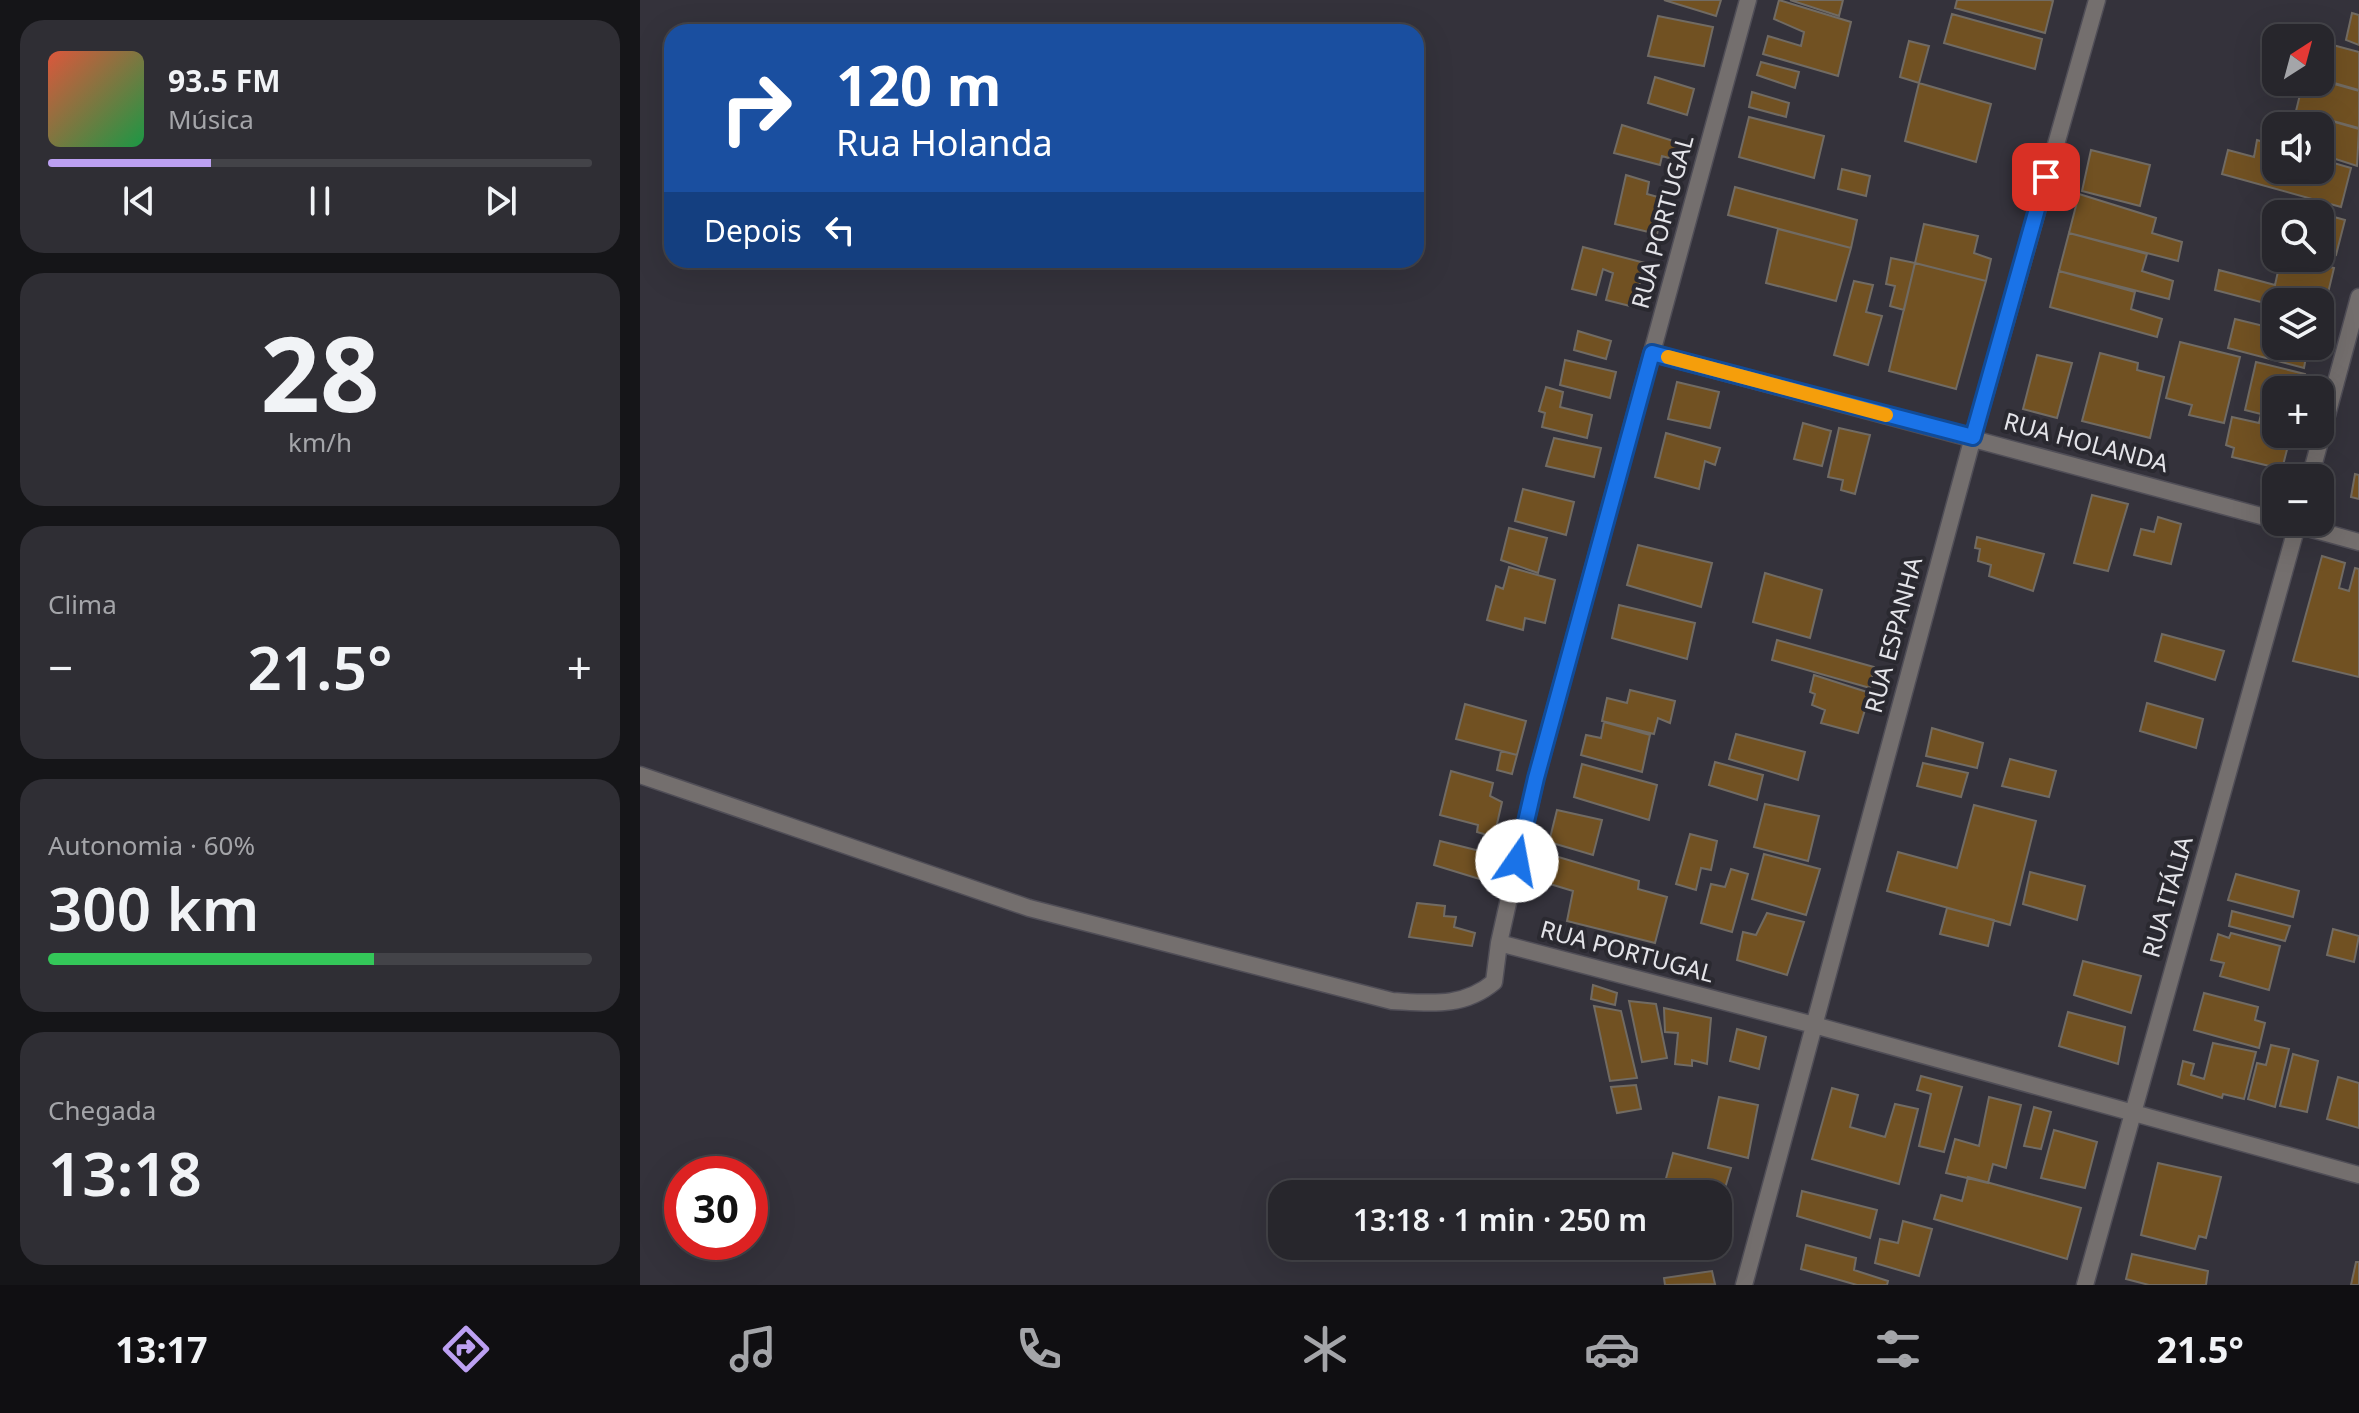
<!DOCTYPE html>
<html lang="pt">
<head>
<meta charset="utf-8">
<style>
	:root { --surface:#27262c; --page:#2f2e34; --text:#f1f3f6; --muted:#a4a5a9; --line:#434348; --accent:#bca0f2 }
	body { margin:0; font-family:"Noto Sans",sans-serif; background:var(--page); color:var(--text); height:100vh; display:flex; flex-direction:column; font-size:30px; white-space:nowrap }
	* { box-sizing:border-box; margin:0 }
	p { font-size:26px; color:var(--muted) }
	.icon { flex:none; width:44px; height:44px; fill:none; stroke:currentColor; stroke-width:2; stroke-linecap:round; stroke-linejoin:round }
	.map { position:relative; flex:1; overflow:hidden }
	.details { display:flex; flex-direction:column; gap:20px; padding:20px; background:#151518; width:640px }
	.details>* { flex:none }
	.top-card { position:absolute; left:24px; top:24px; width:760px; height:244px; border-radius:24px; box-shadow:0 8px 32px #0002,0 0 0 2px var(--line); background:#1a4fa0; color:#fff; overflow:hidden }
	.needle { width:52px; rotate:36deg }
	.fabs { position:absolute; left:1622px; top:24px; display:grid; gap:16px }
	.fabs a { display:grid; place-items:center; width:72px; height:72px; border-radius:16px; background:var(--surface); box-shadow:0 8px 32px #0002,0 0 0 2px var(--line); font-size:40px }
	.speed { position:absolute; left:24px; top:1156px; display:flex; gap:16px; font-size:40px; font-weight:700; text-align:center }
	.speed>* { display:grid; place-content:center; width:104px; height:104px; border-radius:50%; background:var(--surface); box-shadow:0 8px 32px #0002,0 0 0 2px var(--line); line-height:1 }
	.speed .limit { border:12px solid #d22; background:#fff; color:#111 }
	.pin { position:absolute; display:grid; place-items:center; width:68px; height:68px; color:#fff; margin:-34px; border-radius:16px; box-shadow:0 4px 12px #0006 }
	.me { position:absolute; width:88px; margin:-44px; rotate:12deg; stroke-linejoin:round; filter:drop-shadow(0 0 6px #0008) }
	.turn { display:flex; align-items:center; gap:28px; height:168px; padding:0 40px; font-size:36px }
	.turn .icon { width:104px; height:104px; stroke-width:2.5 }
	.turn b { display:block; font-size:56px; line-height:68px }
	.then { display:flex; align-items:center; height:76px; padding:0 40px; background:#0003; gap:16px; font-size:30px }
	.big { font-size:60px; font-weight:600; line-height:1.1 }
	.details .card { flex:1; display:flex; flex-direction:column; justify-content:center; gap:12px; min-width:0; padding:0 28px; border-radius:24px; background:var(--page) }
	.details .dial { align-items:center; gap:0 }
	.dial b { font-size:104px; line-height:1 }
	.song { display:flex; align-items:center; gap:24px }
	.cover { width:96px; height:96px; border-radius:12px; background:linear-gradient(135deg,hsl(10 70% 55%),hsl(140 70% 35%)) }
	.played { height:8px; border-radius:4px; background:linear-gradient(90deg,var(--accent) 30%,var(--line) 30%) }
	.keys { display:flex; justify-content:space-around; direction:ltr }
	.heat { display:flex; justify-content:space-between; align-items:center; font-size:44px; direction:ltr }
	.charge { height:12px; border-radius:6px; background:linear-gradient(90deg,#34c759 60%,var(--line) 0) }
	.trip { position:absolute; left:628px; top:1180px; width:464px; height:80px; border-radius:24px; background:var(--surface); box-shadow:0 8px 32px #0002,0 0 0 2px var(--line); font-weight:600; line-height:80px; text-align:center }
	.menu { display:flex; height:128px; justify-content:space-around; align-items:center; background:#100f12; color:var(--muted) }
	.menu .icon { width:56px; height:56px }
	.menu .selected { color:var(--accent) }
	.menu b { font-size:36px; color:var(--text) }
	main { display:flex; flex:1; min-height:0 }
	.map>svg:first-child { display:block }
	.building { fill:#715122; stroke:#716b63; stroke-width:2 }
	.lines { fill:none; stroke-linecap:round; stroke-linejoin:round }
	.street-casing { stroke:#504e57; stroke-width:19 }
	.street { stroke:#746f6e; stroke-width:16 }
	.route-casing { stroke:#114b97; stroke-width:20 }
	.route { stroke:#1a73e8; stroke-width:14 }
	.slow { stroke:#f59e0b; stroke-width:14 }
	.labels { text-anchor:middle; stroke-width:8; stroke-linejoin:round; paint-order:stroke }
	.street-label { font-size:24px; fill:#e4e4e9; stroke:#2a2930 }
</style>
</head>
<body>
<main>
<section class="details">
<div class="card">
<div class="song"><i class="cover"></i><div><b>93.5 FM</b><p>Música</p></div></div>
<div class="played"></div>
<div class="keys"><svg class="icon" aria-label="previous" viewBox="0 0 24 24"><path d="M18 5L8 12l10 7zM5 5v14"/></svg><svg class="icon" aria-label="pause" viewBox="0 0 24 24"><path d="M8 5v14M16 5v14"/></svg><svg class="icon" aria-label="next" viewBox="0 0 24 24"><path d="M6 5l10 7-10 7zM19 5v14"/></svg></div>
</div>
<div class="card dial"><b>28</b><p>km/h</p></div>
<div class="card"><p>Clima</p>
<div class="heat"><a>−</a><b class="big">21.5°</b><a>+</a></div>
</div>
<div class="card"><p>Autonomia · 60%</p><b class="big">300 km</b><div class="charge"></div></div>
<div class="card"><p>Chegada</p><b class="big">13:18</b></div>
</section>
<div class="map">
<svg width="1719" height="1285" viewBox="0 0 1719 1285">
	<rect width="100%" height="100%" fill="#34323b"/>
	<path class="building" d="M 1024,0 L 1081,0 L 1076,16 Z
		M 1139,0 L 1211,22 L 1198,76 L 1123,54 L 1128,36 L 1161,46 L 1164,32 L 1134,19 Z
		M 1150,0 L 1203,0 L 1199,16 Z
		M 1317,0 L 1410,0 L 1413,1 L 1405,33 L 1315,8 Z
		M 1712,13 L 1719,15 L 1719,45 L 1706,40 Z
		M 1312,14 L 1402,39 L 1395,69 L 1304,43 Z
		M 1018,16 L 1073,27 L 1064,66 L 1008,56 Z
		M 1269,41 L 1289,46 L 1279,83 L 1260,77 Z
		M 1689,44 L 1719,52 L 1719,91 L 1680,80 L 1680,57 L 1684,58 Z
		M 1121,62 L 1159,72 L 1155,88 L 1117,75 Z
		M 1015,77 L 1054,89 L 1047,115 L 1008,103 Z
		M 1680,79 L 1719,90 L 1719,128 L 1656,111 L 1663,82 Z
		M 1279,83 L 1351,104 L 1336,162 L 1265,141 Z
		M 1112,92 L 1149,103 L 1146,117 L 1109,107 Z
		M 1667,114 L 1719,129 L 1717,166 L 1680,154 L 1680,126 L 1664,126 Z
		M 1109,117 L 1184,136 L 1174,178 L 1099,157 Z
		M 982,125 L 1043,144 L 1039,161 L 1022,156 L 1020,165 L 974,153 Z
		M 1617,140 L 1636,146 L 1636,170 L 1680,170 L 1680,159 L 1711,168 L 1701,207 L 1582,174 L 1588,150 L 1614,157 Z
		M 1451,150 L 1510,165 L 1500,206 L 1442,191 Z
		M 1202,169 L 1230,176 L 1226,196 L 1198,189 Z
		M 986,175 L 1009,182 L 1007,194 L 1025,199 L 1017,234 L 975,224 Z
		M 1095,187 L 1217,220 L 1211,248 L 1088,215 Z
		M 1439,194 L 1516,218 L 1512,233 L 1542,242 L 1538,261 L 1429,233 Z
		M 1643,203 L 1705,220 L 1696,255 L 1680,250 L 1680,214 L 1640,214 Z
		M 1284,224 L 1338,236 L 1334,253 L 1351,259 L 1346,281 L 1275,263 Z
		M 1138,229 L 1211,248 L 1196,301 L 1126,283 Z
		M 1429,233 L 1507,254 L 1502,271 L 1533,281 L 1529,299 L 1419,271 Z
		M 943,247 L 1005,263 L 994,307 L 966,300 L 973,273 L 963,269 L 956,295 L 932,289 Z
		M 1251,258 L 1275,263 L 1264,310 L 1250,306 L 1255,286 L 1246,284 Z
		M 1641,258 L 1657,258 L 1694,268 L 1682,318 L 1680,302 L 1636,302 L 1636,306 L 1575,290 L 1579,270 L 1635,285 Z
		M 1275,263 L 1346,281 L 1316,389 L 1249,371 Z
		M 1419,271 L 1495,292 L 1491,309 L 1522,319 L 1517,337 L 1410,307 Z
		M 1214,281 L 1233,285 L 1226,312 L 1242,316 L 1228,365 L 1194,355 Z
		M 1595,319 L 1636,329 L 1636,346 L 1668,346 L 1664,368 L 1588,348 Z
		M 938,331 L 971,341 L 966,359 L 934,350 Z
		M 1540,342 L 1600,357 L 1584,423 L 1549,415 L 1552,405 L 1526,398 Z
		M 1460,353 L 1498,363 L 1497,370 L 1524,377 L 1510,438 L 1442,421 Z
		M 1397,355 L 1432,363 L 1417,418 L 1383,409 Z
		M 925,360 L 976,372 L 970,398 L 920,385 Z
		M 1616,362 L 1665,374 L 1662,390 L 1636,390 L 1636,434 L 1651,434 L 1642,469 L 1592,457 L 1594,448 L 1586,445 L 1592,417 L 1619,423 L 1621,414 L 1605,410 Z
		M 1037,382 L 1079,392 L 1070,428 L 1028,419 Z
		M 906,387 L 923,392 L 920,407 L 952,415 L 947,438 L 902,427 L 905,413 L 899,411 Z
		M 1163,423 L 1191,431 L 1182,466 L 1154,459 Z
		M 1199,428 L 1230,435 L 1215,494 L 1201,490 L 1203,480 L 1188,477 Z
		M 1026,433 L 1080,448 L 1075,465 L 1065,461 L 1059,489 L 1015,477 Z
		M 914,438 L 961,448 L 954,477 L 906,466 Z
		M 1715,474 L 1719,475 L 1719,499 L 1711,497 Z
		M 883,489 L 934,502 L 926,535 L 875,521 Z
		M 1452,495 L 1488,504 L 1468,571 L 1434,563 Z
		M 1518,517 L 1541,524 L 1531,564 L 1494,555 L 1501,529 L 1514,532 Z
		M 869,528 L 907,538 L 898,573 L 861,560 Z
		M 1337,537 L 1404,554 L 1393,591 L 1349,576 L 1351,565 L 1338,561 L 1340,549 L 1335,548 Z
		M 998,545 L 1072,563 L 1061,607 L 987,585 Z
		M 1682,556 L 1705,563 L 1699,588 L 1709,591 L 1715,568 L 1719,569 L 1719,677 L 1653,661 Z
		M 869,567 L 915,580 L 905,623 L 885,618 L 883,630 L 847,620 L 856,586 L 863,589 Z
		M 1125,573 L 1182,590 L 1170,638 L 1113,622 Z
		M 979,605 L 1055,623 L 1047,659 L 972,638 Z
		M 1522,634 L 1584,651 L 1575,680 L 1515,661 Z
		M 1137,640 L 1234,667 L 1230,688 L 1132,660 Z
		M 1174,675 L 1230,693 L 1218,733 L 1181,723 L 1185,710 L 1172,705 L 1175,694 L 1170,692 Z
		M 990,690 L 1035,701 L 1030,723 L 1018,718 L 1014,734 L 962,721 L 967,698 L 987,703 Z
		M 1507,703 L 1563,719 L 1556,748 L 1500,731 Z
		M 825,704 L 886,721 L 877,755 L 816,739 Z
		M 964,722 L 1010,735 L 1002,772 L 941,755 L 946,735 L 961,738 Z
		M 1292,728 L 1343,743 L 1337,768 L 1286,756 Z
		M 1096,734 L 1165,752 L 1158,780 L 1089,759 Z
		M 861,751 L 877,755 L 872,774 L 857,770 Z
		M 1370,759 L 1416,771 L 1409,797 L 1362,786 Z
		M 1075,762 L 1123,775 L 1117,800 L 1069,785 Z
		M 1283,763 L 1328,773 L 1321,797 L 1277,786 Z
		M 942,764 L 1017,785 L 1009,820 L 934,797 Z
		M 811,771 L 853,783 L 850,796 L 862,802 L 854,837 L 837,832 L 838,825 L 800,815 Z
		M 1125,804 L 1179,816 L 1168,861 L 1114,847 Z
		M 1334,805 L 1396,821 L 1370,925 L 1247,891 L 1258,852 L 1317,868 Z
		M 917,810 L 962,820 L 953,855 L 909,842 Z
		M 1050,834 L 1077,841 L 1071,870 L 1061,868 L 1056,890 L 1036,884 Z
		M 800,841 L 852,854 L 846,881 L 794,865 Z
		M 1124,854 L 1180,869 L 1166,915 L 1112,899 Z
		M 915,856 L 999,881 L 998,889 L 1027,897 L 1015,943 L 927,921 L 933,891 L 910,884 Z
		M 1091,869 L 1108,874 L 1092,932 L 1061,923 L 1071,884 L 1085,887 Z
		M 1390,872 L 1445,886 L 1437,920 L 1383,904 Z
		M 1596,874 L 1659,891 L 1653,917 L 1588,900 Z
		M 777,903 L 805,906 L 804,916 L 816,917 L 814,927 L 835,933 L 832,946 L 769,937 Z
		M 1307,908 L 1354,920 L 1348,946 L 1300,934 Z
		M 1592,911 L 1650,926 L 1645,941 L 1589,926 Z
		M 1127,913 L 1164,922 L 1147,975 L 1097,960 L 1103,932 L 1116,935 Z
		M 1693,929 L 1719,936 L 1714,962 L 1687,955 Z
		M 1591,933 L 1640,946 L 1629,990 L 1580,976 L 1584,963 L 1571,960 L 1578,934 L 1589,938 Z
		M 1443,961 L 1501,976 L 1491,1013 L 1434,995 Z
		M 953,985 L 977,993 L 975,1005 L 951,999 Z
		M 1564,993 L 1618,1007 L 1615,1020 L 1625,1023 L 1619,1048 L 1554,1030 Z
		M 989,1001 L 1016,1004 L 1027,1058 L 1002,1062 Z
		M 954,1006 L 981,1011 L 997,1078 L 970,1081 Z
		M 1024,1008 L 1071,1018 L 1067,1064 L 1052,1060 L 1052,1066 L 1035,1064 L 1038,1033 L 1025,1032 Z
		M 1428,1012 L 1485,1027 L 1478,1064 L 1419,1046 Z
		M 1097,1029 L 1126,1037 L 1119,1069 L 1090,1061 Z
		M 1573,1043 L 1616,1052 L 1604,1099 L 1583,1094 L 1582,1098 L 1538,1084 L 1543,1061 L 1554,1064 L 1551,1075 L 1564,1079 Z
		M 1631,1045 L 1649,1049 L 1635,1107 L 1608,1099 L 1617,1063 L 1626,1065 Z
		M 1653,1054 L 1678,1061 L 1667,1112 L 1640,1106 Z
		M 1281,1076 L 1322,1087 L 1304,1152 L 1279,1146 L 1291,1094 L 1277,1090 Z
		M 1698,1077 L 1719,1083 L 1719,1128 L 1687,1119 Z
		M 996,1085 L 1001,1109 L 977,1113 L 971,1087 Z
		M 1192,1088 L 1218,1095 L 1210,1127 L 1245,1137 L 1255,1104 L 1278,1109 L 1259,1184 L 1172,1159 Z
		M 1079,1097 L 1118,1105 L 1108,1158 L 1068,1148 Z
		M 1349,1097 L 1381,1105 L 1366,1168 L 1353,1164 L 1348,1183 L 1306,1173 L 1315,1139 L 1339,1146 Z
		M 1394,1107 L 1411,1112 L 1401,1149 L 1384,1146 Z
		M 1414,1130 L 1457,1142 L 1445,1188 L 1401,1178 Z
		M 1033,1153 L 1091,1168 L 1082,1198 L 1078,1194 L 1025,1182 Z
		M 1518,1163 L 1581,1177 L 1566,1238 L 1559,1236 L 1555,1249 L 1501,1235 Z
		M 1328,1177 L 1441,1208 L 1427,1259 L 1294,1219 L 1301,1195 L 1322,1201 Z
		M 1162,1191 L 1237,1210 L 1230,1238 L 1157,1216 Z
		M 1263,1221 L 1292,1229 L 1279,1276 L 1235,1263 L 1240,1239 L 1258,1243 Z
		M 1166,1245 L 1216,1258 L 1214,1270 L 1248,1281 L 1247,1285 L 1217,1285 L 1161,1269 Z
		M 1041,1246 L 1063,1246 L 1063,1256 L 1040,1258 Z
		M 1492,1254 L 1568,1271 L 1566,1285 L 1509,1285 L 1486,1279 Z
		M 1716,1262 L 1719,1262 L 1719,1285 L 1711,1285 Z
		M 1072,1271 L 1075,1284 L 1025,1285 L 1024,1278 Z"/>
	<g class="lines">
		<g class="street-casing">
			<path id="street" d="M 1108,0 L 896,778 L 859,943 L 1174,1025 L 1719,1175
				M 1012,353 L 1636,520
				M 1670,478 L 1719,297
				M 1650,523 L 1719,542
				M 0,775 L 389,908 L 752,1001 C 790,1003 823,1008 854,982 L 859,943
				M 1104,1285 L 1333,437 L 1457,0
				M 1445,1285 L 1658,522"/>
		</g>
		<use href="#street" class="street"/>
	</g>
	<g class="lines">
		<g class="route-casing">
			<path id="route" d="M 877,861 L 896,778 L 1012,353 L 1333,437 L 1406,177"/>
		</g>
		<use href="#route" class="route"/>
		<path class="slow" d="M 1028,357 L 1246,415"/>
	</g>
	<g class="labels">
		<g class="street-label">
			<text transform="translate(1023 222) rotate(-75)" y="8">RUA PORTUGAL</text>
			<text transform="translate(1446 443) rotate(15)" y="8">RUA HOLANDA</text>
			<text transform="translate(1254 635) rotate(-75)" y="8">RUA ESPANHA</text>
			<text transform="translate(1528 897) rotate(-74)" y="8">RUA ITÁLIA</text>
			<text transform="translate(987 952) rotate(15)" y="8">RUA PORTUGAL</text>
		</g>
	</g>
</svg>
<div class="fabs">
<a><svg class="needle" viewBox="-14 -14 28 28"><path d="M0-13l5 13h-10z" fill="#e53935"/><path d="M0 13l5-13h-10z" fill="#a4a5a9"/></svg></a>
<a><svg class="icon" aria-label="sound" viewBox="0 0 24 24"><path d="M4 9h4l5-4v14l-5-4H4zM17 9q2 3 0 6"/></svg></a>
<a><svg class="icon" aria-label="search" viewBox="0 0 24 24"><circle cx="10" cy="10" r="6"/><path d="M15 15l6 6"/></svg></a>
<a><svg class="icon" aria-label="layers" viewBox="0 0 24 24"><path d="M12 4l9 5-9 5-9-5zM3 14l9 5 9-5"/></svg></a>
<a>+</a>
<a>−</a>
</div>
<div class="speed"><div class="limit">30</div></div>
<div class="pin" style="left:1406px;top:177px;background:#d93025"><svg class="icon" aria-label="arrive" viewBox="0 0 24 24"><path d="M6 21V4h12l-3 4 3 4H6"/></svg></div>
<svg class="me" style="left:877px;top:861px" viewBox="-20 -20 40 40"><circle r="19" fill="#fff"/><path d="M0-13L10 11 0 6-10 11z" fill="#1a73e8"/></svg>
<div class="trip">13:18 · 1 min · 250 m</div>
<div class="top-card">
<div class="turn"><svg class="icon" aria-label="right" viewBox="0 0 24 24"><path d="M7 20v-9h11M14 6l5 5-5 5"/></svg><div><b>120 m</b>Rua Holanda</div></div>
<div class="then">Depois<svg class="icon" aria-label="left" viewBox="0 0 24 24"><path d="M17 20v-9H6M10 6l-5 5 5 5"/></svg></div>
</div>
</div>
</main>
<nav class="menu">
<b>13:17</b>
<svg class="icon selected" aria-label="directions" viewBox="0 0 24 24"><path d="M12 3l9 9-9 9-9-9zM9 14v-3h6M13 9l2 2-2 2"/></svg>
<svg class="icon" aria-label="music" viewBox="0 0 24 24"><path d="M9 18V5l10-2v13"/><circle cx="6" cy="18" r="3"/><circle cx="16" cy="16" r="3"/></svg>
<svg class="icon" aria-label="phone" viewBox="0 0 24 24"><path d="M5 4h4l2 5-3 2q2 4 5 5l2-3 5 2v4C11 20 4 13 5 4z"/></svg>
<svg class="icon" aria-label="climate" viewBox="0 0 24 24"><path d="M12 3v18M4 7l16 10M4 17L20 7"/></svg>
<svg class="icon" aria-label="car" viewBox="0 0 24 24"><path d="M5 17H2v-5l4-1 3-4h7l3 4 3 1v5h-3M9 17h6M6 11h13"/><circle cx="7" cy="17" r="2"/><circle cx="17" cy="17" r="2"/></svg>
<svg class="icon" aria-label="filters" viewBox="0 0 24 24"><path d="M4 7h16M4 17h16"/><circle cx="9" cy="7" r="2"/><circle cx="15" cy="17" r="2"/></svg>
<b>21.5°</b>
</nav>
</body>
</html>
